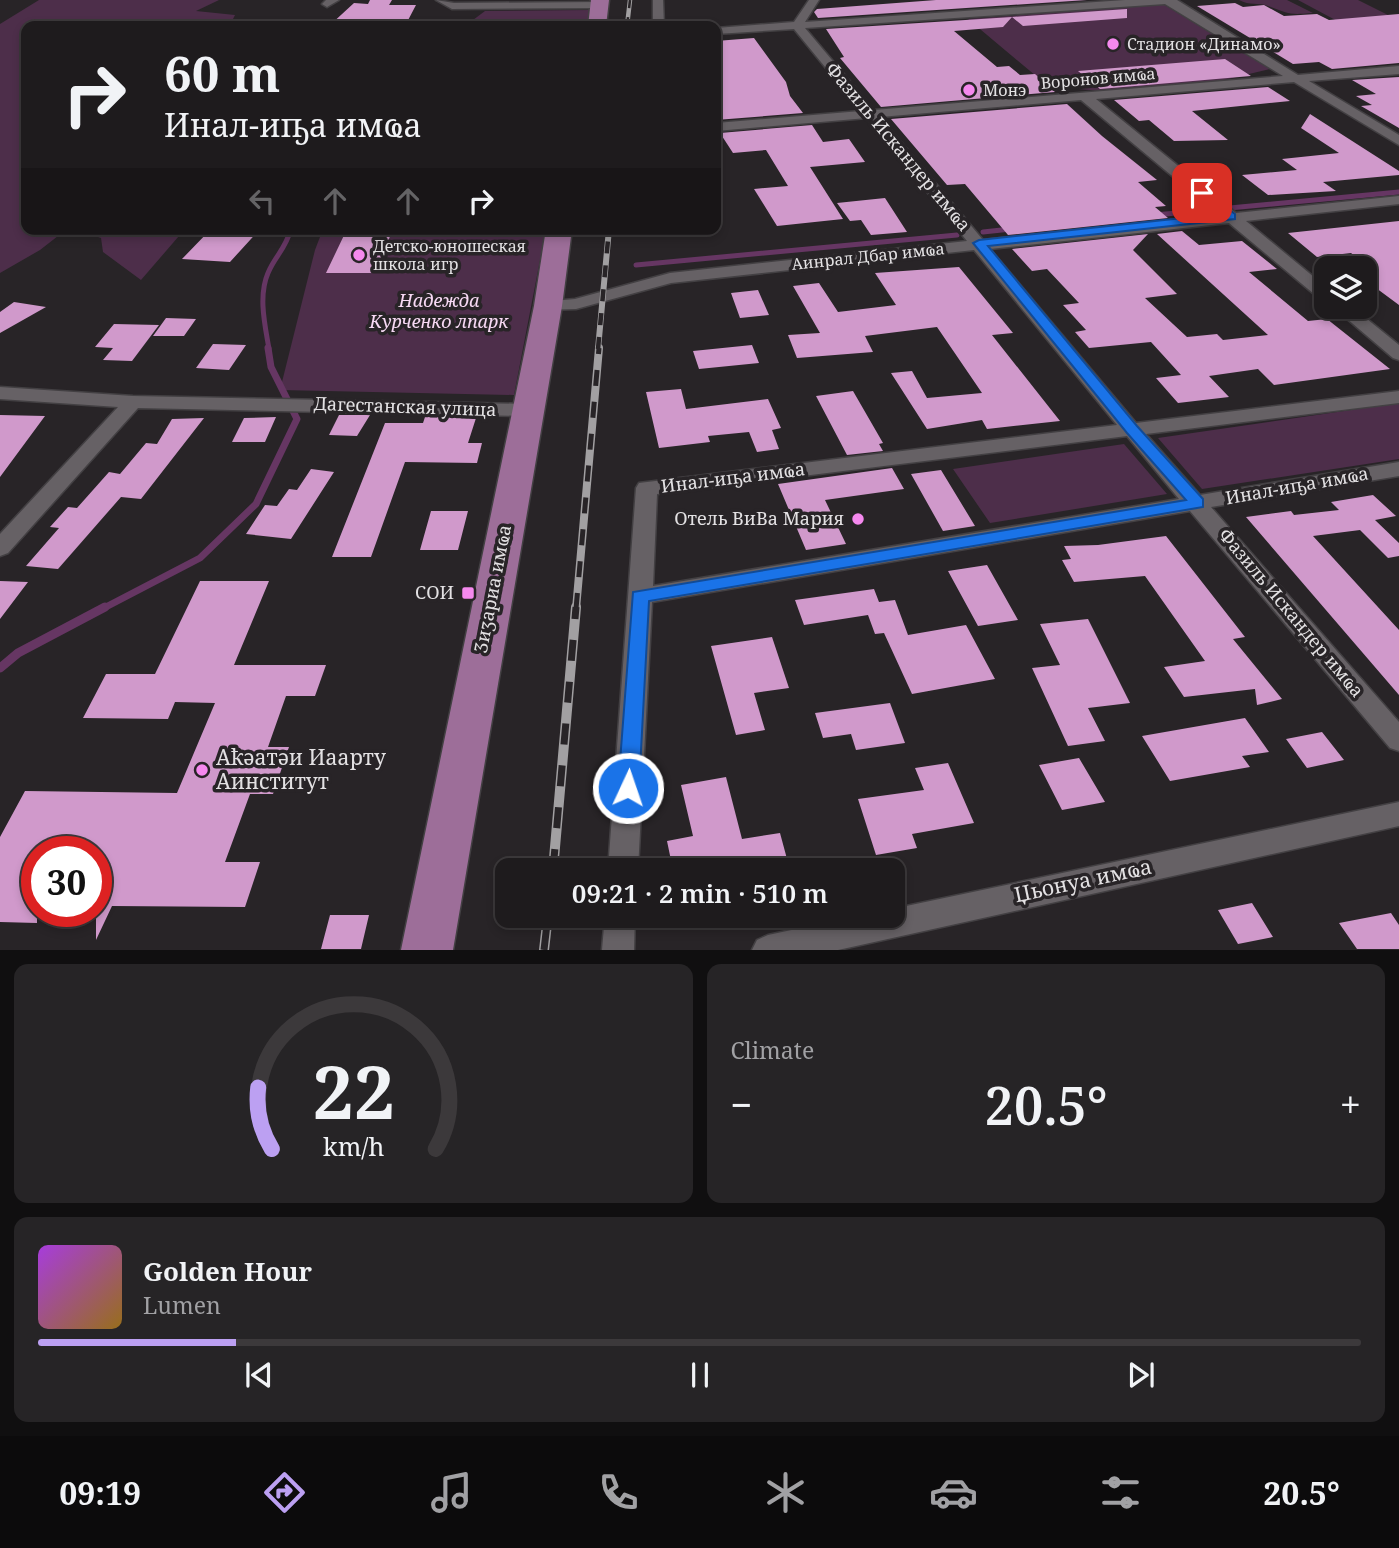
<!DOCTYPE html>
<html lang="en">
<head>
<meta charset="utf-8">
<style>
	:root { --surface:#1e1b1d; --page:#262426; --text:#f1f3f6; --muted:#a1a1a4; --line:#3c393b; --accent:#bca0f2 }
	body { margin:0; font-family:"Noto Serif",serif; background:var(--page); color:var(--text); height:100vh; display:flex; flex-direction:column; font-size:26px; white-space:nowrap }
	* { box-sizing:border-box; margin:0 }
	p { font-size:23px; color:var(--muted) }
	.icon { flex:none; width:38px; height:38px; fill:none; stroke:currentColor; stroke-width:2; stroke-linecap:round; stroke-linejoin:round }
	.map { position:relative; height:950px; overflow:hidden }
	.panel { display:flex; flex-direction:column; gap:14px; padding:14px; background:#100f10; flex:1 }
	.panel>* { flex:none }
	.banner { position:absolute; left:21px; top:21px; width:700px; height:214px; border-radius:14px; box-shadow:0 4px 10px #0003,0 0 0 2px var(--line); background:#1e1b1d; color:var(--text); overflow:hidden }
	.controls { position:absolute; left:1314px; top:256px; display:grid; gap:14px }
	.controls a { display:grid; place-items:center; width:63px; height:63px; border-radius:14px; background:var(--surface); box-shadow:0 4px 10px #0003,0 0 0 2px var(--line); font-size:35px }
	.speed { position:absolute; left:21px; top:836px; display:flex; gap:14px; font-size:35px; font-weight:700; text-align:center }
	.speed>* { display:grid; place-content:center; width:91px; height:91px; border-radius:50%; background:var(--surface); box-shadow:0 4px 10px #0003,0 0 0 2px var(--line); line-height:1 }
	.speed .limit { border:10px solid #d22; background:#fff; color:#111 }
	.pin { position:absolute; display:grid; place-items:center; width:60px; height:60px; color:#fff; margin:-30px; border-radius:14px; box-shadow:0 4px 10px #0006 }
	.me { position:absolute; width:77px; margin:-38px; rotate:3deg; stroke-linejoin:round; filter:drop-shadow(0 0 5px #0008) }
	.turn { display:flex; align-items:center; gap:24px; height:147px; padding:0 28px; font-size:32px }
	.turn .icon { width:91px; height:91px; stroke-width:2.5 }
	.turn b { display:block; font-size:49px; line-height:60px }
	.lanes { display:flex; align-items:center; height:66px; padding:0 28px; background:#0003; justify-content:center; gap:35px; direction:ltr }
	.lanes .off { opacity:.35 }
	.big { font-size:52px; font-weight:600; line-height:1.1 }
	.panel .widget { flex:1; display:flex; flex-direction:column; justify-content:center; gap:10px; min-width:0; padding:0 24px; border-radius:14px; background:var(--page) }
	.panel .dial { align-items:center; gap:0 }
	.dial svg { height:182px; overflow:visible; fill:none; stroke:var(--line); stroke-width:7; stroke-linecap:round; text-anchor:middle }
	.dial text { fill:var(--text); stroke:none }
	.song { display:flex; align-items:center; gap:21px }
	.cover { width:84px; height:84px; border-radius:10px; background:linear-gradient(135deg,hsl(280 70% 55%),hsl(40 70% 35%)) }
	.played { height:7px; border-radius:4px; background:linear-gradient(90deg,var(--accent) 15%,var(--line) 15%) }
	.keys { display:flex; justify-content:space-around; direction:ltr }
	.heat { display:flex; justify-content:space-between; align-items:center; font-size:38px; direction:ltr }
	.panel .tiles { flex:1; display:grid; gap:14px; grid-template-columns:1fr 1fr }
	.widget:last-child { grid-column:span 2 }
	.trip { position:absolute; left:495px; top:858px; width:410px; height:70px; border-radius:14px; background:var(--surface); box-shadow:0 4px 10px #0003,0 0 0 2px var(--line); font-weight:600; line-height:70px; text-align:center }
	.dock { display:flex; height:112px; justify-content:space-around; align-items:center; background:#0c0b0c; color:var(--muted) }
	.dock .icon { width:49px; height:49px }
	.dock .active { color:var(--accent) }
	.dock b { font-size:32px; color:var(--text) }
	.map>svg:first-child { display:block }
	.green { fill:#4d2e4a }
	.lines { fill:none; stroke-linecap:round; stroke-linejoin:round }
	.stream-far2 { stroke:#663663; stroke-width:5 }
	.stream-far1 { stroke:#663663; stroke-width:7 }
	.stream { stroke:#663663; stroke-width:9 }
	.building { fill:#d099cb }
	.minor-casing { stroke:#434043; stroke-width:3 }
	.trunk-casing { stroke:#434043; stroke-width:3 }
	.minor { fill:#666165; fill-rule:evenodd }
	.trunk { fill:#9d6e99; fill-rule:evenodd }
	.rail-far3-casing { stroke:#a2a0a2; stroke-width:4.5 }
	.rail-far2-casing { stroke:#a2a0a2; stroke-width:6 }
	.rail-far1-casing { stroke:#a2a0a2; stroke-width:8 }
	.rail-casing { stroke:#a2a0a2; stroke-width:10 }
	.rail-far3 { stroke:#282427; stroke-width:2.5; stroke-dasharray:9; stroke-linecap:butt }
	.rail-far2 { stroke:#282427; stroke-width:4.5; stroke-dasharray:12; stroke-linecap:butt }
	.rail-far1 { stroke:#282427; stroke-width:5; stroke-dasharray:16; stroke-linecap:butt }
	.rail { stroke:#282427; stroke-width:7; stroke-dasharray:21; stroke-linecap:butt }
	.route { fill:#1a73e8; stroke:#114b97; stroke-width:2 }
	.poi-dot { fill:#f589ee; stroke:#282427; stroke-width:2.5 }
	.labels { text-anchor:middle; stroke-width:7; stroke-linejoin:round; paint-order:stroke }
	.far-poi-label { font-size:16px; fill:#e3e1e3; stroke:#282427; text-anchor:start }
	.far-street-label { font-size:16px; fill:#e3e1e3; stroke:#282427 }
	.street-label { font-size:18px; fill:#e3e1e3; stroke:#282427 }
	.park-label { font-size:18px; font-style:italic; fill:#f7d9f4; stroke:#282427 }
	.poi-label { font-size:18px; fill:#e3e1e3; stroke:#282427; text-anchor:end }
	.near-poi-label { font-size:21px; fill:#e3e1e3; stroke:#282427; text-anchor:start }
	.near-street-label { font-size:21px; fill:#e3e1e3; stroke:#282427 }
</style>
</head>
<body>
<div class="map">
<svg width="1399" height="950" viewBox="0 0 1399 950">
	<rect width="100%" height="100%" fill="#282427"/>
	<path class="green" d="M 39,0 L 219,0 L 196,11 L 235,15 L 233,19 L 298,26 L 26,26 L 26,229 L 67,229 L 40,250 L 0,273 L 0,24 Z
		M 1239,0 L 1287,0 L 1313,13 C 1288,15 1290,14 1268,6 C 1258,2 1250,6 1239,0 Z
		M 1298,0 L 1358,0 L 1396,19 L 1341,23 Z
		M 1163,4 L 1270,69 L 1207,84 L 1143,89 L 1100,91 L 1048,86 L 968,19 Z
		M 591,10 L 588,26 L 465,26 L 485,11 Z
		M 74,229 L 185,229 L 141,280 L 103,252 L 101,238 Z
		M 323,229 L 546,229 L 514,395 L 280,390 L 315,250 Z
		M 1399,403 L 1399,459 L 1202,489 L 1158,438 Z
		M 1124,444 L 1167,494 L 990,523 L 953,469 Z"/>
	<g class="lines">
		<path class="stream-far2" d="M 1155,215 L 1399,192
			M 983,232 L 1011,229
			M 636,265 L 957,235
			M 269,349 C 265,325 258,296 268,273 C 275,256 285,250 291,229"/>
		<path class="stream-far1" d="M 102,609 L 200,558 L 256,504 L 297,419 L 271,367 L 268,348"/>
		<path class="stream" d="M 0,668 L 18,653 L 105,607"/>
	</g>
	<path class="building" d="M 370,0 L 392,0 L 389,5 L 416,5 L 405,26 L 329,26 L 354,3 L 368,4 Z
		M 936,0 L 1087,0 L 818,18 L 814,12 L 817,9 Z
		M 1235,3 L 1243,7 L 1264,5 L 1284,16 L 1317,14 L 1329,20 L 1399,14 L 1399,63 L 1332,69 L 1319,62 L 1293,64 L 1197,6 Z
		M 1127,9 L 1127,18 L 1023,26 L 1012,17 Z
		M 1012,17 L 1003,27 L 954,31 L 997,67 L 1009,66 L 1020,75 L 1035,74 L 1055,92 L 881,107 L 840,58 L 844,57 L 826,29 Z
		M 754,38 L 786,82 L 790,96 L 803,113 L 716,120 L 716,41 Z
		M 1225,59 L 1251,76 L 1100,89 L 1078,71 Z
		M 1399,77 L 1399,128 L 1361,106 L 1372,105 L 1356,96 L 1376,94 L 1352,80 Z
		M 1268,87 L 1290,101 L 1192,111 L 1228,140 L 1174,141 L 1149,120 L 1139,121 L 1114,100 Z
		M 1067,104 L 1102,136 L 1157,180 L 1138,182 L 1166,206 L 1155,207 L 1168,218 L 1008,235 L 965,184 L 947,185 L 891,119 Z
		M 1310,114 L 1399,171 L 1399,175 L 1323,182 L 1336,191 L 1268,195 L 1242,175 L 1297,170 L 1282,159 L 1339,153 L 1301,128 Z
		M 812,125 L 823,142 L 849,139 L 865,162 L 810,167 L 843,219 L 777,226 L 754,189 L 788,186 L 766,150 L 733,153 L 720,133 Z
		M 885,198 L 907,232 L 871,235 L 861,220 L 850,221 L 837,203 Z
		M 1399,221 L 1399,305 L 1376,288 L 1365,289 L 1365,264 L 1351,253 L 1317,257 L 1288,233 Z
		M 211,229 L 260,229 L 230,262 L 182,259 Z
		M 347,229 L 393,229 L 375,273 L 326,273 Z
		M 1182,231 L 1199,245 L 1242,241 L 1277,269 L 1249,272 L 1308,321 L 1327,319 L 1390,369 L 1274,385 L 1258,369 L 1209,376 L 1229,397 L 1178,403 L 1156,378 L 1181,375 L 1151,342 L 1089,348 L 1075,332 L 1086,330 L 1063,305 L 1079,303 L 1047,269 L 1032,271 L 1012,249 L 1148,234 L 1133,250 L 1177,294 L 1145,298 L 1187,337 L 1217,334 L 1223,340 L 1268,335 L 1157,234 Z
		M 959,267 L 1013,333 L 992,335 L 1060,421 L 987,429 L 982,420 L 927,429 L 891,373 L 912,371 L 927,398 L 982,393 L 937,327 L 865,336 L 873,352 L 797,358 L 788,335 L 820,333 L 793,286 L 819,283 L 838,312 L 896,305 L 875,273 Z
		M 758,290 L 769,315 L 740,318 L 731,293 Z
		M 14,302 L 46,307 L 0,333 L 0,312 Z
		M 166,318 L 196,319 L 184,336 L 153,336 Z
		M 114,324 L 159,325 L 132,361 L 103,360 L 113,348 L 95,347 Z
		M 213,344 L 246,345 L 229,370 L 196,368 Z
		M 752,345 L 759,363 L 699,369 L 693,351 Z
		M 681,389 L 686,409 L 768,399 L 781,428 L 772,430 L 779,449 L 757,452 L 749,432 L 708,436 L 710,442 L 659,448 L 646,392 Z
		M 853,391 L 883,443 L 879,444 L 883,451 L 847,455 L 816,396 Z
		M 0,415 L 45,416 L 0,477 Z
		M 339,415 L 370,415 L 357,436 L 329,435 Z
		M 276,417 L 265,442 L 232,442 L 244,418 Z
		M 425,417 L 476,418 L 468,443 L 482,443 L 477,463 L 405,462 L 371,557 L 332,557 L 385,423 L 423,423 Z
		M 204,418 L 141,499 L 121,497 L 58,569 L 26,566 L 59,528 L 50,527 L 68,507 L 77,508 L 109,472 L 120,474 L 146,443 L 157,444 L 172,419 Z
		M 892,468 L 904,489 L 825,500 L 846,544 L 806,550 L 778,484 Z
		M 311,469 L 334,472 L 291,539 L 246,534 L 265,505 L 277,506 L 289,489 L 297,490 Z
		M 941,470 L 975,526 L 943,531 L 911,474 Z
		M 1373,495 L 1396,516 L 1375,520 L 1399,543 L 1399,556 L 1388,558 L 1360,530 L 1313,536 L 1399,630 L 1399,695 L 1246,517 L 1291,511 L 1294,515 L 1339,510 L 1331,502 Z
		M 431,511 L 468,511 L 458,550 L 420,550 Z
		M 1166,536 L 1245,637 L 1233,639 L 1282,699 L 1257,705 L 1255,689 L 1184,697 L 1164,667 L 1205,661 L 1145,576 L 1074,582 L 1062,560 L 1071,559 L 1064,546 L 1098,545 Z
		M 987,565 L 1018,620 L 978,626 L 948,571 Z
		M 0,581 L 28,582 L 0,619 Z
		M 200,581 L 269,581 L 234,665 L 326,665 L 315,696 L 286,696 L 268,747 L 289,747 L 273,794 L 250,794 L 225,862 L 260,862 L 245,907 L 112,906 L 96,940 L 96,852 L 37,852 L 37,923 L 0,922 L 0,837 L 25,791 L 177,793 L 215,703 L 175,702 L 168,719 L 83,718 L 106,674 L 155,674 Z
		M 874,589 L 879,602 L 895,600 L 908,635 L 966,625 L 995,679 L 912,694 L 884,633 L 875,634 L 868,615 L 804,625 L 795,600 Z
		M 1088,619 L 1130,703 L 1088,708 L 1105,741 L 1068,746 L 1032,668 L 1060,665 L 1040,624 Z
		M 772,637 L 789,688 L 754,693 L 765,730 L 736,735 L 711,646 Z
		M 890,703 L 905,743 L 856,750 L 851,734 L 823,738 L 815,713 Z
		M 1245,718 L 1269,752 L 1242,756 L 1250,767 L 1170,781 L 1142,736 Z
		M 1322,732 L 1344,760 L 1307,768 L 1286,739 Z
		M 1079,758 L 1105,802 L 1062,810 L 1039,765 Z
		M 948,763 L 974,823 L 912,834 L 917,848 L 876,855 L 858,799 L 924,790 L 915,768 Z
		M 726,777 L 742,839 L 780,833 L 790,870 L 673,870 L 667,841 L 693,836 L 681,785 Z
		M 1252,903 L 1273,937 L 1238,944 L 1218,910 Z
		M 1391,913 L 1399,925 L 1399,949 L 1357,949 L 1339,923 Z
		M 330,915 L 369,915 L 361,949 L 321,949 Z"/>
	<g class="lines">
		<g class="minor-casing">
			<path id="minor" d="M 326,0 L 339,0 L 327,7 L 322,4 Z
				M 436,0 L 454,3 L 599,2 L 604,5 L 599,8 L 452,9 Z
				M 653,0 L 663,0 L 664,26 L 653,26 Z
				M 809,0 L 819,0 L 805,22 L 1125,0 L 1177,0 L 1298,75 L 1399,66 L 1399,74 L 1309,81 L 1399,135 L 1399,145 L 1294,82 L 1096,99 L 1236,213 L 1399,196 L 1399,204 L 1246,221 L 1326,287 L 1326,300 L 1320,299 L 1229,223 L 990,249 L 1136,423 L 1399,391 L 1399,403 L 1146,434 L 1200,495 L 1399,462 L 1399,476 L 1211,507 L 1399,722 L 1399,751 L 1390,748 L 1190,511 L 652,602 L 638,870 L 608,870 L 636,488 L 639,483 L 1117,425 L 974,250 L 671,283 L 576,309 L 542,310 L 539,306 L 542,302 L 575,299 L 670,273 L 967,241 L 867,118 L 716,131 L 716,123 L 861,111 L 794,29 L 716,34 L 716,28 L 794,22 ZM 1165,4 L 1283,76 L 874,110 L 805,28 ZM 1081,100 L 1219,215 L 983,240 L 880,117 ZM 1127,436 L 1179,499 L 653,586 L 657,494 Z
				M 1332,306 L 1351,306 L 1399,345 L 1399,360 L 1393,358 Z
				M 0,387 L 133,396 L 527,404 L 537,410 L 527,416 L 138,408 L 8,553 L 0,556 L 0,534 L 118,407 L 0,399 Z
				M 1399,802 L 1399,826 L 838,950 L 752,950 L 757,940 L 768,935 L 862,915 L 892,915 L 892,909 Z
				M 605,915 L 635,915 L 634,950 L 602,950 Z"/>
		</g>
		<g class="trunk-casing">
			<path id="trunk" d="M 591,0 L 609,0 L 606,26 L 588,26 Z
				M 546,229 L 572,229 L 562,306 L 453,950 L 401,950 L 534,306 Z"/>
		</g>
		<use href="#minor" class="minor"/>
		<use href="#trunk" class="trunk"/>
		<g class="rail-far3-casing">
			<path id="rail-far3" d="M 627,26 L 630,0"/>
		</g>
		<g class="rail-far2-casing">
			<path id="rail-far2" d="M 598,349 L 609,229"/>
		</g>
		<g class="rail-far1-casing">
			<path id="rail-far1" d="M 576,609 L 599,348"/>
		</g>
		<g class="rail-casing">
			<path id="rail" d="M 553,870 L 576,607
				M 544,950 L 548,915"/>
		</g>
		<use href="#rail-far3" class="rail-far3"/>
		<use href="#rail-far2" class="rail-far2"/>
		<use href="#rail-far1" class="rail-far1"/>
		<use href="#rail" class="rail"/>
	</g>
	<path class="route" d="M 1202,189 L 1235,214 L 1235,219 L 988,246 L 1137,426 L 1203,499 L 1203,507 L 649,601 L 639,788 L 636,794 L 628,797 L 621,794 L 618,788 L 633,592 L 1186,500 L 1127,433 L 973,243 L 979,240 L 1220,214 L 1198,195 L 1196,193 Z"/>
	<g class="poi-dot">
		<circle cx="1113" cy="44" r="7"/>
		<circle cx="969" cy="90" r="7"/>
		<circle cx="359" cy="255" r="7"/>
		<circle cx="858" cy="519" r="7"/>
		<rect x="461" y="586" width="14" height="14" rx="3.5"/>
		<circle cx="202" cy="770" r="7"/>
	</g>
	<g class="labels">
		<g class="far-poi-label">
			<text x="1127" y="50">Cтадион «Динамо»</text>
			<text x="983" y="96">Монэ</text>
			<text x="373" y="252">Детско-юношеская<tspan x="373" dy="18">школа игр</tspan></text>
		</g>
		<g class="far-street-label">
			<text transform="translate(1098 78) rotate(-5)" y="6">Воронов имҩа</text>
			<text transform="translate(868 256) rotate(-6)" y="6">Аинрал Дбар имҩа</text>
		</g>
		<g class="street-label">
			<text transform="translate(898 147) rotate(50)" y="6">Фазиль Искандер имҩа</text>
			<text transform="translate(405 407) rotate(2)" y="6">Дагестанская улица</text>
			<text transform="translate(733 478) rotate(-7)" y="6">Инал-иҧа имҩа</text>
			<text transform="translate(1297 486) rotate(-10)" y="6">Инал-иҧа имҩа</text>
			<text transform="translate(493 589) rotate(-79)" y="6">Ӡиӡариа имҩа</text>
			<text transform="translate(1291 613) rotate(50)" y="6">Фазиль Искандер имҩа</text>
		</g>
		<g class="park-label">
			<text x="439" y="307">Надежда<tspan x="439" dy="21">Курченко лпарк</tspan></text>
		</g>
		<g class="poi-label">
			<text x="844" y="525">Отель ВиВа Мария</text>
			<text x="454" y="599">СОИ</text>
		</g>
		<g class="near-poi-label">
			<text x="216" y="765">Аҟәатәи Иаарту<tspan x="216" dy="24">Аинститут</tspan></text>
		</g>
		<g class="near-street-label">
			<text transform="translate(1083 881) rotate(-12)" y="7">Џьонуа имҩа</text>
		</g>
	</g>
</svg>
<div class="controls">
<a><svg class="icon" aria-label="layers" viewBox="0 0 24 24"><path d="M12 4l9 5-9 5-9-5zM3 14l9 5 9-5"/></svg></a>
</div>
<div class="speed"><div class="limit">30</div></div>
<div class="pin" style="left:1202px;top:193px;background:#d93025"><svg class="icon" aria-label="arrive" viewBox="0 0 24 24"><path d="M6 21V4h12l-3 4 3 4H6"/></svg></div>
<svg class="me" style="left:628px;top:788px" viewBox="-20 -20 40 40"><circle r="17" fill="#1a73e8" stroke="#fff" stroke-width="3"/><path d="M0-11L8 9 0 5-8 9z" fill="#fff"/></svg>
<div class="trip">09:21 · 2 min · 510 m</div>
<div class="banner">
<div class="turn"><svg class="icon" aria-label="right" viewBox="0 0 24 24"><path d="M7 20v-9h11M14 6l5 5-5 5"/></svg><div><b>60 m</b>Инал-иҧа имҩа</div></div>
<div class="lanes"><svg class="icon off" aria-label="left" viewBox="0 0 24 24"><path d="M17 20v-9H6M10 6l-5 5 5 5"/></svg><svg class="icon off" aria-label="ahead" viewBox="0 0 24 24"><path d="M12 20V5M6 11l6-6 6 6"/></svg><svg class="icon off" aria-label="ahead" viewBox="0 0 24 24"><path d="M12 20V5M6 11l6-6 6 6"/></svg><svg class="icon" aria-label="right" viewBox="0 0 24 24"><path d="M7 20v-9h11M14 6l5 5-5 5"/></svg></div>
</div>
</div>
<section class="panel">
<div class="tiles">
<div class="widget dial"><svg viewBox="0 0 100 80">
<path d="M14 69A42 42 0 1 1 86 69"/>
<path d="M14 69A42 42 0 0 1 8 42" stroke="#bca0f2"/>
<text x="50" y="56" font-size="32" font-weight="700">22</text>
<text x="50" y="72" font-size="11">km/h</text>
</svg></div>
<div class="widget"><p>Climate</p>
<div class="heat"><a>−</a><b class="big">20.5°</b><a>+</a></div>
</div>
<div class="widget">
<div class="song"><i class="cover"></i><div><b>Golden Hour</b><p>Lumen</p></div></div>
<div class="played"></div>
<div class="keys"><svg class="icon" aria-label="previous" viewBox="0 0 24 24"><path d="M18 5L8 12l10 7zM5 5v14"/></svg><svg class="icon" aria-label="pause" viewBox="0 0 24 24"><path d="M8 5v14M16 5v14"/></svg><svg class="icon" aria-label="next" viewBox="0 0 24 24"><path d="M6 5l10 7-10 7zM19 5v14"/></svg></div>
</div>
</div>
</section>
<nav class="dock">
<b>09:19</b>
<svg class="icon active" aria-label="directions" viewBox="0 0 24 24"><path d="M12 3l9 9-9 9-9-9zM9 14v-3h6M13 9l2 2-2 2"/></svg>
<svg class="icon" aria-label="music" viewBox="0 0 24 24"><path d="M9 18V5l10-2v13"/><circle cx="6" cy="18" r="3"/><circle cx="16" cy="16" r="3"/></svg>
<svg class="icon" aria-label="phone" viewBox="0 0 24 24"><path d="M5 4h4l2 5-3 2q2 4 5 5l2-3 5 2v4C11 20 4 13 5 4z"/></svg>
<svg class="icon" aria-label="climate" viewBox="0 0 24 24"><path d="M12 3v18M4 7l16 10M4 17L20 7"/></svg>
<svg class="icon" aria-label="car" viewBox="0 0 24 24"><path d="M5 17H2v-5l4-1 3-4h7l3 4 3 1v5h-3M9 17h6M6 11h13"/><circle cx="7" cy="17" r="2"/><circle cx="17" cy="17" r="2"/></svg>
<svg class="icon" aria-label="filters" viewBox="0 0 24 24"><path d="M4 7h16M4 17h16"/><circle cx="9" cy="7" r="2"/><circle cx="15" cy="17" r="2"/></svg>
<b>20.5°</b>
</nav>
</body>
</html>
